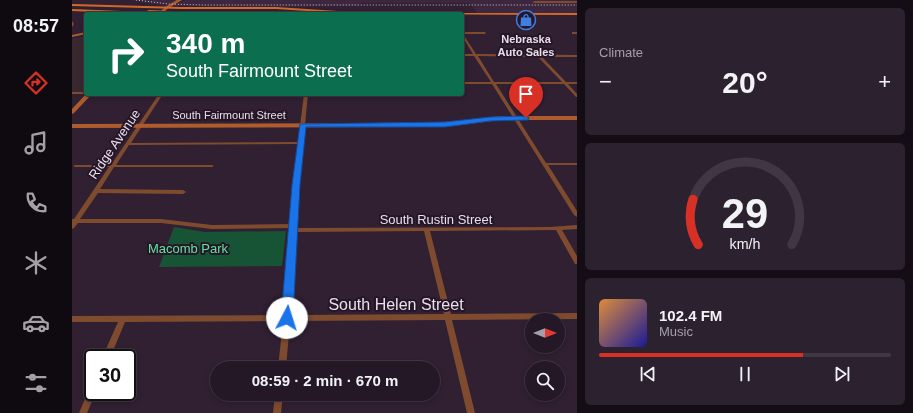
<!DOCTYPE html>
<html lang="en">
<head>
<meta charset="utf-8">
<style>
	:root { --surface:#241826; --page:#2c212e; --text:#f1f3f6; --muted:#a3a0a7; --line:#413743; --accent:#d93025 }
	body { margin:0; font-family:Arial,sans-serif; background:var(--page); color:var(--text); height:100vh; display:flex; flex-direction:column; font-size:15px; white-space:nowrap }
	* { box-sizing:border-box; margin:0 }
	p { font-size:13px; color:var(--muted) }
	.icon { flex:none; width:22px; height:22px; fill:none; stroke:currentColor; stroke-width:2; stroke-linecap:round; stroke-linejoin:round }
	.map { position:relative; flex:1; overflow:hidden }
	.side { display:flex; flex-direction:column; gap:8px; padding:8px; background:#140d15; width:336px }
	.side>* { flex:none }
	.banner { position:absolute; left:12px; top:12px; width:380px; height:84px; border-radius:4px; box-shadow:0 2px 6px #0003,0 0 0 1px var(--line); background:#0b6e4f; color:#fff; overflow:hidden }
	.needle { width:26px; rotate:90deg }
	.fabs { position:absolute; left:453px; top:313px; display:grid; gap:8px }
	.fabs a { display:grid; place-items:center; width:40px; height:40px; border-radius:50%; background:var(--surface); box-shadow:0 2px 6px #0003,0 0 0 1px var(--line); font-size:20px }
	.speed { position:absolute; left:12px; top:349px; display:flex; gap:8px; font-size:20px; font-weight:700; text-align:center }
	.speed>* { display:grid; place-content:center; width:52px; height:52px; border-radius:50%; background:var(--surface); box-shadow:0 2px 6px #0003,0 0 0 1px var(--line); line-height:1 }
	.speed .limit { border:2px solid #111; border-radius:6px; background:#fff; color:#111 }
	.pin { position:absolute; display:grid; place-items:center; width:34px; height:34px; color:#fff; margin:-41px -17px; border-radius:50% 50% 50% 0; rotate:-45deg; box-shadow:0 0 4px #0007 }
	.pin .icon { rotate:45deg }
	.me { position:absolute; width:44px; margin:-22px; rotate:5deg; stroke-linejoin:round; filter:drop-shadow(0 0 3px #0008) }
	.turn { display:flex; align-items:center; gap:14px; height:84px; padding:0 16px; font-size:18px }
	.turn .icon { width:52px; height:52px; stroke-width:2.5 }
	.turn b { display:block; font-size:28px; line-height:34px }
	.big { font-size:30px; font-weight:800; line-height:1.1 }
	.side .widget { flex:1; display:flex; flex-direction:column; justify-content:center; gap:6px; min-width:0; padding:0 14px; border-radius:6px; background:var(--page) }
	.side .dial { align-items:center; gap:0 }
	.dial svg { height:104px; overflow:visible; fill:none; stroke:var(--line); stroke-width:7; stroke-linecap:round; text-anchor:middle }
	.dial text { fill:var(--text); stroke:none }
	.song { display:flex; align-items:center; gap:12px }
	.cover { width:48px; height:48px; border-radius:6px; background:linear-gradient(135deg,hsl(30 70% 55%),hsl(240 70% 35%)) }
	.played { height:4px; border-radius:2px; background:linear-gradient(90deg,var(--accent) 70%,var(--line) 70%) }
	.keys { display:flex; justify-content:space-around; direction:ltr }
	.heat { display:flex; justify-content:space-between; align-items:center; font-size:22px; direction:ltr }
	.trip { position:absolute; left:138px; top:361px; width:230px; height:40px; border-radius:20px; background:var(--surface); box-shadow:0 2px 6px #0003,0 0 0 1px var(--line); font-weight:800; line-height:40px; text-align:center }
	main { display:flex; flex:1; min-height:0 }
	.dock { display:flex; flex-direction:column; width:72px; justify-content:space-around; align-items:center; background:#0e0a0f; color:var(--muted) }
	.dock .icon { width:28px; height:28px }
	.dock .on { color:var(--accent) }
	.dock b { font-size:18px; color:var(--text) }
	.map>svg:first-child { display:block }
	.commercial { fill:#3a2830 }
	.built { fill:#3c273e }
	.green { fill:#175335 }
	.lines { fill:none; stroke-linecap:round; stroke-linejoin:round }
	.street { fill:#7e4b2f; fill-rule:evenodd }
	.secondary { fill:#ae5c2d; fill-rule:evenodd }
	.primary { fill:#d36927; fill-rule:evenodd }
	.rail { stroke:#d6cbd7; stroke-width:1; stroke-dasharray:1 2; stroke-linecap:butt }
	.primary-bridge { stroke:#d36927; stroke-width:4 }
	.route { fill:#1a73e8; stroke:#114b97 }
	.labels { text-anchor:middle; stroke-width:4; stroke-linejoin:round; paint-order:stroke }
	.far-poi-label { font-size:11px; font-weight:bold; fill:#e9deea; stroke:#261728 }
	.far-street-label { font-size:11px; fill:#e9deea; stroke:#261728 }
	.street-label { font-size:13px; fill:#e9deea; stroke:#261728 }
	.park-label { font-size:13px; fill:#62e29d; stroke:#261728 }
	.near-street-label { font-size:16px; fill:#e9deea; stroke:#261728 }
</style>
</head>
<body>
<main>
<nav class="dock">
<b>08:57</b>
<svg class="icon on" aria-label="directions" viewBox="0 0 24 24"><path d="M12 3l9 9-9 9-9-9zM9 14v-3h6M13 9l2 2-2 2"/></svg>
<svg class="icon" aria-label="music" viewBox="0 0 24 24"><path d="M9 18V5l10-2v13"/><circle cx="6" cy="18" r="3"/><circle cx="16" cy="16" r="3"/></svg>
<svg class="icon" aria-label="phone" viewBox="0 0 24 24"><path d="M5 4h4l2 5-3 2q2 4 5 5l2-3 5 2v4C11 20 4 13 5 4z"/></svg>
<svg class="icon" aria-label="climate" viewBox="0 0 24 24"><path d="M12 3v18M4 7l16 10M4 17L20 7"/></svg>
<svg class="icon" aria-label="car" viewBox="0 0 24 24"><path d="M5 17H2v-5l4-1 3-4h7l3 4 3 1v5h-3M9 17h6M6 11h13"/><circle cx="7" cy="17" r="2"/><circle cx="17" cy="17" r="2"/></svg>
<svg class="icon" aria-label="filters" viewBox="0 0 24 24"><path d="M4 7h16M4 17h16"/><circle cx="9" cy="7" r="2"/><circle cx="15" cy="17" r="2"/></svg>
</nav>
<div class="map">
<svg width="505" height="413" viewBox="0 0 505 413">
	<rect width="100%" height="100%" fill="#302032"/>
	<path class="commercial" d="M 14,36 L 14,92 L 0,92 L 0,39 Z"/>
	<path class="built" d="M 58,0 L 106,0 L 94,6 Z
		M 113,0 L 505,0 L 505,13 L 405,13 L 397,3 L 289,3 L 286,6 L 178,7 L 101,6 Z"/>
	<path class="green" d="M 102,227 L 133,232 L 214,231 L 210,266 L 87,267 Z"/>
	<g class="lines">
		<path class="street" d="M 462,1 L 505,1 L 505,3 L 461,3 Z
			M 0,21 L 2,24 L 0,27 Z
			M 390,32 L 413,32 L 414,33 L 413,34 L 391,34 L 404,54 L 505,55 L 505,57 L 470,57 L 494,82 L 505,82 L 505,84 L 496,84 L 505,94 L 505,97 L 504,97 L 492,84 L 424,84 L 474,163 L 505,163 L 505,165 L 476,165 L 505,211 L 505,217 L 502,215 L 420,84 L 390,84 L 390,82 L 419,82 L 402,56 L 390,56 L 390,54 L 401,54 L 390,36 ZM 406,56 L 466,57 L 490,82 L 422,82 Z
			M 501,32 L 505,32 L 505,34 L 500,34 L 500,32 Z
			M 0,92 L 14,92 L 15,94 L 0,94 Z
			M 87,94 L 91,94 L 59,143 L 226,142 L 232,94 L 236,94 L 227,185 L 225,228 L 478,227 L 505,225 L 505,229 L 490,230 L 505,256 L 505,264 L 503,264 L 484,230 L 358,231 L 379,314 L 505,313 L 505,319 L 380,320 L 403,413 L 395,413 L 373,320 L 218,321 L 214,368 L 206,368 L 211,321 L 53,322 L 38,358 L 30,358 L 46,322 L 0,322 L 0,316 L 212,315 L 217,269 L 219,228 L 140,229 L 89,223 L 6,223 L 2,228 L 0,229 L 0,219 L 2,219 L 37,167 L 3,167 L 1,166 L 3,165 L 39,165 ZM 226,144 L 221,185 L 219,224 L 140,225 L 89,219 L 8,219 L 26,193 L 111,194 L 114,192 L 111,190 L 28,189 L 42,167 L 140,167 L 142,166 L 140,165 L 44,165 L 57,145 ZM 352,231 L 372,314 L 219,315 L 223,269 L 225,232 Z
			M 21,386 L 21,392 L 24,392 L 15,413 L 7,413 L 18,387 Z
			M 203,394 L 211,394 L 209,413 L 201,413 Z"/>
		<path class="secondary" d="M 105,0 L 110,0 L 95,9 L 90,14 L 86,14 L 93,7 Z
			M 14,32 L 14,34 L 0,37 L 0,35 Z
			M 14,94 L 20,94 L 2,113 L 0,114 L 0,109 Z
			M 428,116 L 505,116 L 505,120 L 428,120 L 390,125 L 354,127 L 0,128 L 0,124 L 354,123 L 390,121 Z"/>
		<path class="primary" d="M 0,4 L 109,7 L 204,7 L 266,11 L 362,13 L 505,13 L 505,15 L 306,14 L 266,13 L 204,9 L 109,9 L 0,6 Z
			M 0,9 L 75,12 L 77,13 L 71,14 L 0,11 Z"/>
		<path class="rail" d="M 64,0 L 97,4 L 130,5 L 505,5"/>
		<path class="primary-bridge" d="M 77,12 L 98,13"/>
	</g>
	<path class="route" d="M 454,116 L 457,118 L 456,120 L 418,121 L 373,127 L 234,127 L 228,185 L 221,318 L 219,322 L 215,323 L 211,322 L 209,318 L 220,185 L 228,124 L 373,122 L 418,117 Z"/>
	<defs>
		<g id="shop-ring" transform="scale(1)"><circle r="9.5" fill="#261728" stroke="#3f7fe0" stroke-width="1.5"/><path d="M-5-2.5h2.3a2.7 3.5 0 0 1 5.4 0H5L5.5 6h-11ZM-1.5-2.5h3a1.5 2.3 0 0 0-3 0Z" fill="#3f7fe0"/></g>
	</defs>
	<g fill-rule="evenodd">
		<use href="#shop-ring" x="454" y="20"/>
	</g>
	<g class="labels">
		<g class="far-poi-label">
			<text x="454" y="43">Nebraska<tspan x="454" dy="13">Auto Sales</tspan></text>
		</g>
		<g class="far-street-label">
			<text x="157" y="119">South Fairmount Street</text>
		</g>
		<g class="street-label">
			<text transform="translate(42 144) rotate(-56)" y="5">Ridge Avenue</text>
			<text x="364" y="224">South Rustin Street</text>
		</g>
		<g class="park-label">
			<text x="116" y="253">Macomb Park</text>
		</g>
		<g class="near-street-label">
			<text x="324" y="310">South Helen Street</text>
		</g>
	</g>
</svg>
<div class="fabs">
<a><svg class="needle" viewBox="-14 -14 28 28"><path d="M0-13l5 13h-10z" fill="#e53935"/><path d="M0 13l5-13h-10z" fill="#a3a0a7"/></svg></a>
<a><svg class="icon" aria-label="search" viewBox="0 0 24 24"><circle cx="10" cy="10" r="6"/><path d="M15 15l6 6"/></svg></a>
</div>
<div class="speed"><div class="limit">30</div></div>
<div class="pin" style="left:454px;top:118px;background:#d93025"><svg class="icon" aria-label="arrive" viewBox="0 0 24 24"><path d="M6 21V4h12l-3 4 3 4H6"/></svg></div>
<svg class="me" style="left:215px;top:318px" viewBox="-20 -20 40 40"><circle r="19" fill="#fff"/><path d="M0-13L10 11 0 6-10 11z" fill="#1a73e8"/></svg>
<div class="trip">08:59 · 2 min · 670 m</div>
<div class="banner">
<div class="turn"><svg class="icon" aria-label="right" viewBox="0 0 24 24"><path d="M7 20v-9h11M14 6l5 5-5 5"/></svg><div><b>340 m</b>South Fairmount Street</div></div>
</div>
</div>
<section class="side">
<div class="widget"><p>Climate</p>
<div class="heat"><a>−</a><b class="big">20°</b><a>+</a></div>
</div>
<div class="widget dial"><svg viewBox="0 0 100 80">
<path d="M14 69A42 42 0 1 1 86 69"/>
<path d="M14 69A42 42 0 0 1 10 34" stroke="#d93025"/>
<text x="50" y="56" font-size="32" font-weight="700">29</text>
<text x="50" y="72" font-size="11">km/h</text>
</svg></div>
<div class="widget">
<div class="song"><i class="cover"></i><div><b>102.4 FM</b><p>Music</p></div></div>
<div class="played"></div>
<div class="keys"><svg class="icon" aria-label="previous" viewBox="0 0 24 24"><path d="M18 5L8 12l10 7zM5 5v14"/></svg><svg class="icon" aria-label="pause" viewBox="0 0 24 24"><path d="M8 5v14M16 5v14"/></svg><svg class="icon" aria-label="next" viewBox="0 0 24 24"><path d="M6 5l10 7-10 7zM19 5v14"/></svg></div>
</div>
</section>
</main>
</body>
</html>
